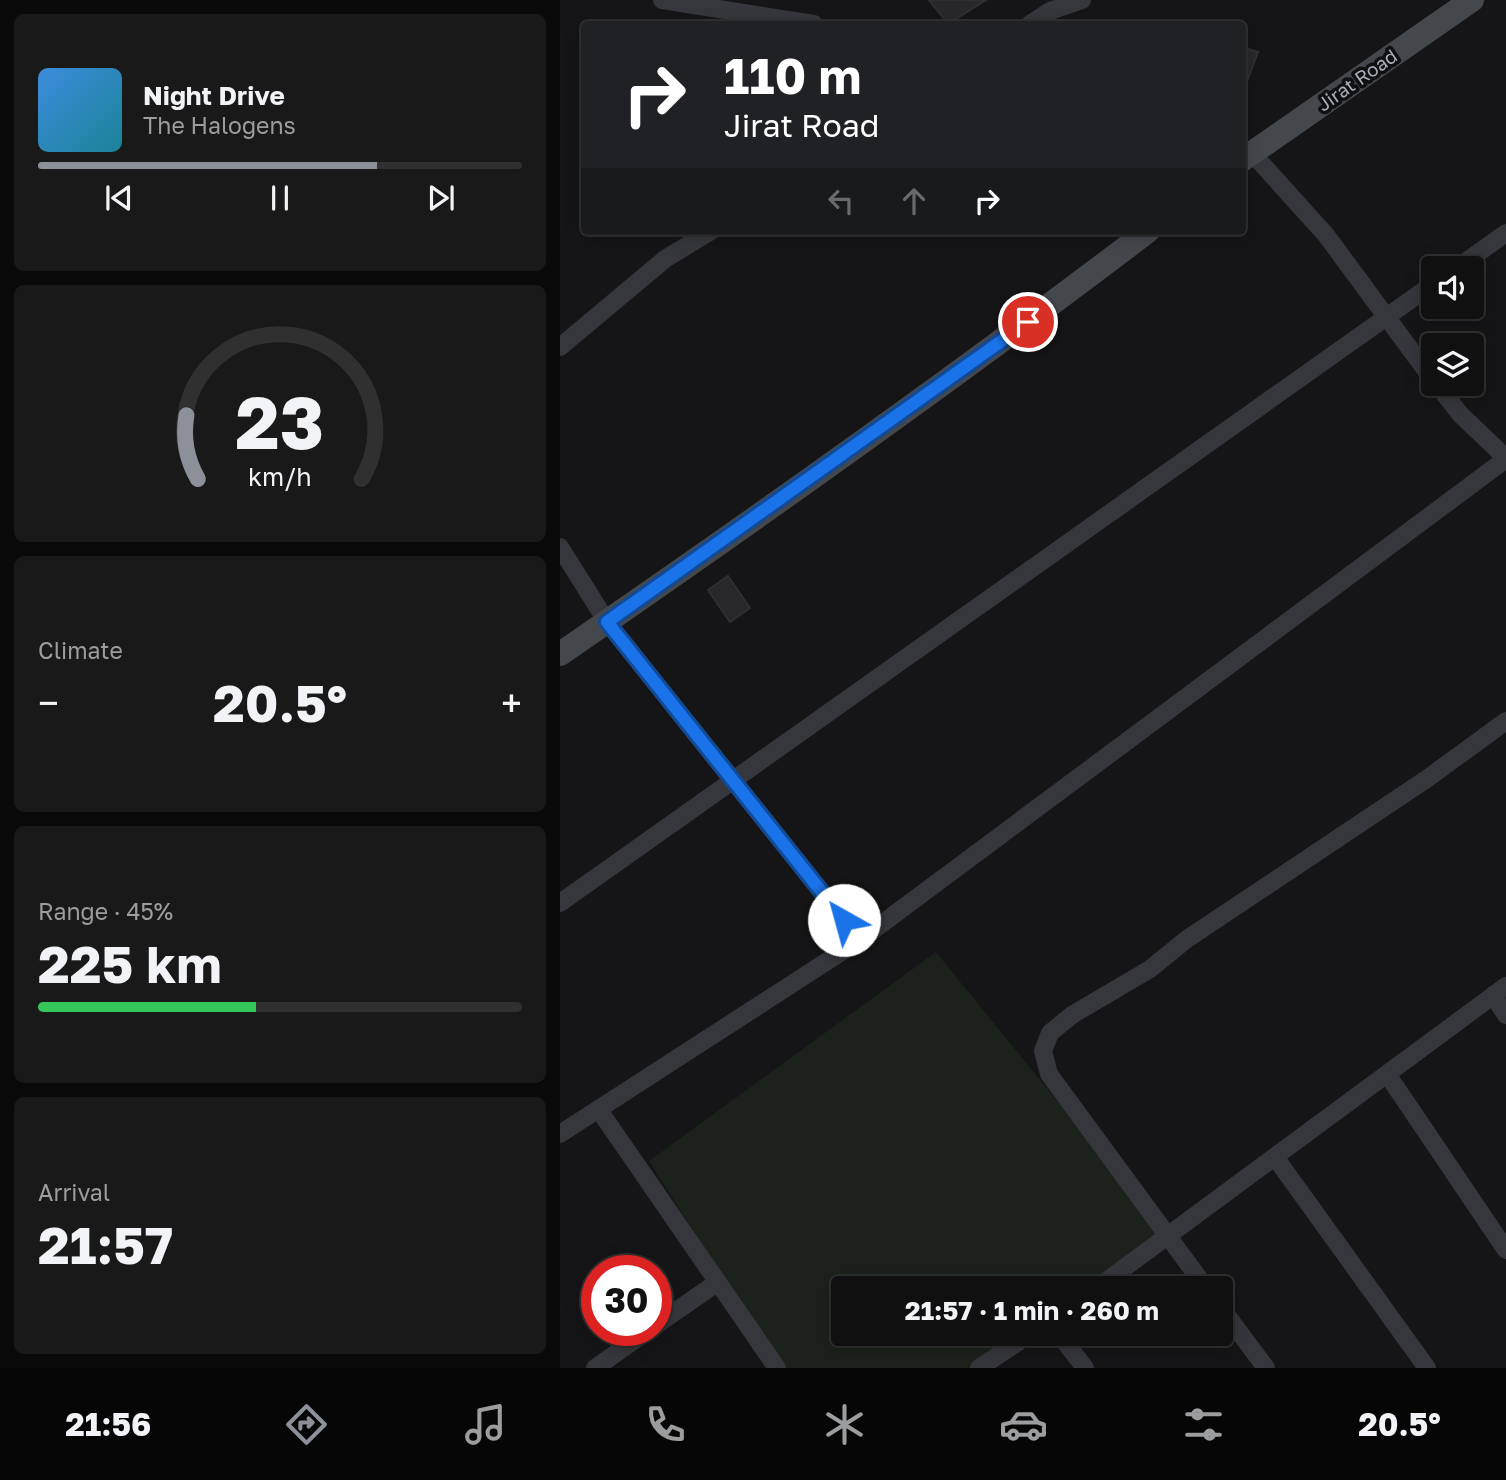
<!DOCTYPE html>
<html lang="en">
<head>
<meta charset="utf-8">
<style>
	:root { --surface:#101011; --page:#19191a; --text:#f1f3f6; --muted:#9c9d9f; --line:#303031; --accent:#8c9099 }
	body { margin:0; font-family:"Golos Text",sans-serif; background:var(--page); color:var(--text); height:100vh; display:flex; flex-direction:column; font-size:26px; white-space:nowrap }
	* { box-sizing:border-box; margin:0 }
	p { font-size:23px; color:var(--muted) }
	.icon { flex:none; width:38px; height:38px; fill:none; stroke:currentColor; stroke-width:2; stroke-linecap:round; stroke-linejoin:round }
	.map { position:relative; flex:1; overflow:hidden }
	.sheet { display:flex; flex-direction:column; gap:14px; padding:14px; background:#090909; width:560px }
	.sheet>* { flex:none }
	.banner { position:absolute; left:21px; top:21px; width:665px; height:214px; border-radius:7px; box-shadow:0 4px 18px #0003,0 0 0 2px var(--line); background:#202124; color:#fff; overflow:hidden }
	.tools { position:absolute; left:861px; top:256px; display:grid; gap:14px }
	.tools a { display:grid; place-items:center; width:63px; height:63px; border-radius:7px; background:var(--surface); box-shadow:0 4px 18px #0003,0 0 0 2px var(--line); font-size:35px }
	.speed { position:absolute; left:21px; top:1255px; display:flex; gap:14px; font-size:35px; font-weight:700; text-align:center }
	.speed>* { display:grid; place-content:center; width:91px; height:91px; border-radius:50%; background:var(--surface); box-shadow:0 4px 18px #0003,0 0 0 2px var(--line); line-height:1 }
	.speed .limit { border:10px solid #d22; background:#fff; color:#111 }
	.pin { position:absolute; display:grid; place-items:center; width:60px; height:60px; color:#fff; margin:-30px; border:4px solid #fff; border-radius:50%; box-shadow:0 2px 7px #0007 }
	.me { position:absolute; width:77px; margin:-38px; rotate:322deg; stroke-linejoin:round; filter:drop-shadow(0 0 5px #0008) }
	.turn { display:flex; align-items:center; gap:24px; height:147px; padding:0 28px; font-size:32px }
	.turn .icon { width:91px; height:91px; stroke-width:2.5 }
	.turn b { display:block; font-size:49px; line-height:60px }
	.lanes { display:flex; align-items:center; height:66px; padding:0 28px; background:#0003; justify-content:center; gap:35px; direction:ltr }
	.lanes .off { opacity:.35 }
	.big { font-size:52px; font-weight:700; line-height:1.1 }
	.sheet .card { flex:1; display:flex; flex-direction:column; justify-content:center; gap:10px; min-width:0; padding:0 24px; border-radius:10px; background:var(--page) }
	.sheet .dial { align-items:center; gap:0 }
	.dial svg { height:182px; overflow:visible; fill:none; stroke:var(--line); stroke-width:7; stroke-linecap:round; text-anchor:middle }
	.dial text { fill:var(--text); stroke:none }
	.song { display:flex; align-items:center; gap:21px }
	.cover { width:84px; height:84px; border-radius:10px; background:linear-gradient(135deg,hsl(210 70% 55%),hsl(190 70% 35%)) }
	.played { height:7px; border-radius:4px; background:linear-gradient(90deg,var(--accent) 70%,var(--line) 70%) }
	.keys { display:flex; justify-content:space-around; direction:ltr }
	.heat { display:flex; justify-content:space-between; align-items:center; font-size:38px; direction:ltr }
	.charge { height:10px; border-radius:5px; background:linear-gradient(90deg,#34c759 45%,var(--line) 0) }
	.trip { position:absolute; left:271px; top:1276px; width:402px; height:70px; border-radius:7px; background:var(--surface); box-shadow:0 4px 18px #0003,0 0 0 2px var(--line); font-weight:700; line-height:70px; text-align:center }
	.dock { display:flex; height:112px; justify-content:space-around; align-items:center; background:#060607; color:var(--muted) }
	.dock .icon { width:49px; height:49px }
	.dock .on { color:var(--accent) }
	.dock b { font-size:32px; color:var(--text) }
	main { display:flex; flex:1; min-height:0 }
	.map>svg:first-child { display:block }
	.green { fill:#1b211b }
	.building { fill:#28282b; stroke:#2f2f33; stroke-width:2 }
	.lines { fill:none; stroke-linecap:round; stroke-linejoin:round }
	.street { stroke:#36373c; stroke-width:18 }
	.secondary { stroke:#44474c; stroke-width:24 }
	.route-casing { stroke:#114b97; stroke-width:18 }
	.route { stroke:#1a73e8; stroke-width:12 }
	.labels { text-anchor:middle; stroke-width:7; stroke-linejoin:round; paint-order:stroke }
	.street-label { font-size:19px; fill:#a7aeb7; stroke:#101012 }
</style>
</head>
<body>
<main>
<section class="sheet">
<div class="card">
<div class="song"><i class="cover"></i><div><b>Night Drive</b><p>The Halogens</p></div></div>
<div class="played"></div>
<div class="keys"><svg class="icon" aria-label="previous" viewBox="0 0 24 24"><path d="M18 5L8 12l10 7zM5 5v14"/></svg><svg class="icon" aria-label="pause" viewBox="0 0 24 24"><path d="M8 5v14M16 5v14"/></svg><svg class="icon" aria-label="next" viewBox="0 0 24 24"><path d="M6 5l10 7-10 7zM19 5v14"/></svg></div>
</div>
<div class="card dial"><svg viewBox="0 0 100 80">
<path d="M14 69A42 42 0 1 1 86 69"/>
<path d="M14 69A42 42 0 0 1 9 41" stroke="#8c9099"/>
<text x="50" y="56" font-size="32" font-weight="700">23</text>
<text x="50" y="72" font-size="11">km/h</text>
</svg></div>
<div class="card"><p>Climate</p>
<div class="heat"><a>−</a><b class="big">20.5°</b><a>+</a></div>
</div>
<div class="card"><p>Range · 45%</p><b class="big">225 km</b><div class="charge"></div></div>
<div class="card"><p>Arrival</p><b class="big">21:57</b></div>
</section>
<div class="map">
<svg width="946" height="1368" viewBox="0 0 946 1368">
	<rect width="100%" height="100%" fill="#151517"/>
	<path class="green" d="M 376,952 L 607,1236 L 532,1288 L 284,1288 L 284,1334 L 466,1334 L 416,1368 L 220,1368 L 89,1161 Z"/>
	<path class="building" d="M 369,0 L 426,0 L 388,24 Z
		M 682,47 L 698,52 L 685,87 L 682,85 Z
		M 168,576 L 190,608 L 170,622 L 148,590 Z"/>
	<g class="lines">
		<path class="street" d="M 102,0 L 254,24
			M 470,24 L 490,11 L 522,0
			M 692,153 L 766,235 L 873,380
			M 897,268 L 946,233
			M 0,347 L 105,259 L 151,231
			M 876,383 L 900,414 L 946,458
			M 0,547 L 47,622 L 300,940
			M 0,903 L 873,284
			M 933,995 L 946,1015
			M 827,1074 L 946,1250
			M 39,1110 L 217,1368
			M 0,1134 L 300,940 L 946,459
			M 715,1157 L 867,1368
			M 537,1288 L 946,986
			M 646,1288 L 489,1074 L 483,1051 L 490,1033 L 512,1015 L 590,969 L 627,939 L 868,778 L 946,721
			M 662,1309 L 706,1368
			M 96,1325 L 158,1282
			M 499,1334 L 525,1368
			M 35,1368 L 89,1330
			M 419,1368 L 470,1334"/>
		<path class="secondary" d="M 682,160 L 912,0
			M 0,654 C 199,517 396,377 588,231"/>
	</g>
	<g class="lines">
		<g class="route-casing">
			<path id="route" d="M 284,920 L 47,622 L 468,322"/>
		</g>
		<use href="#route" class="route"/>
	</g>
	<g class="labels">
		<g class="street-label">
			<text transform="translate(797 80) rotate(-35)" y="7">Jirat Road</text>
		</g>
	</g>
</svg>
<div class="tools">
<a><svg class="icon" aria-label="sound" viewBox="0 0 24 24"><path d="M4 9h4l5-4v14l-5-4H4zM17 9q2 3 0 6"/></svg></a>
<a><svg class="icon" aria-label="layers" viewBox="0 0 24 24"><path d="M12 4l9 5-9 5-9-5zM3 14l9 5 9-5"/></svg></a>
</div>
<div class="speed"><div class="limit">30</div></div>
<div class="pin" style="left:468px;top:322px;background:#d93025"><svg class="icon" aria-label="arrive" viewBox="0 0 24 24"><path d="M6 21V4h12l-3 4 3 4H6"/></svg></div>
<svg class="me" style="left:284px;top:920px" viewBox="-20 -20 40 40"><circle r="19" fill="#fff"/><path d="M0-13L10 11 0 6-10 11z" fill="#1a73e8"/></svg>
<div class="trip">21:57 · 1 min · 260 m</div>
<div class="banner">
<div class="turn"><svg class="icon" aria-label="right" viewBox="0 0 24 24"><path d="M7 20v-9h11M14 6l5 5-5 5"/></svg><div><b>110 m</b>Jirat Road</div></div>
<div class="lanes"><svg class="icon off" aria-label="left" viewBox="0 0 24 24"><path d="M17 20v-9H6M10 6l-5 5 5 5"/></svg><svg class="icon off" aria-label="ahead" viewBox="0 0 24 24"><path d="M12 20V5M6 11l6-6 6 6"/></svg><svg class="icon" aria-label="right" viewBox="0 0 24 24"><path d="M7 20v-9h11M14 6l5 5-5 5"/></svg></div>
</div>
</div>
</main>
<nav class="dock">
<b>21:56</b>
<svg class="icon on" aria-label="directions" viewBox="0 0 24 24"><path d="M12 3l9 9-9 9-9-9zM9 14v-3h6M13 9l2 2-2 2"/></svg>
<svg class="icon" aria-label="music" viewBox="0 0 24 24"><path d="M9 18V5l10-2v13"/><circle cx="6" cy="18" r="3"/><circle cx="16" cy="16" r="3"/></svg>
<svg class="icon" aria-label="phone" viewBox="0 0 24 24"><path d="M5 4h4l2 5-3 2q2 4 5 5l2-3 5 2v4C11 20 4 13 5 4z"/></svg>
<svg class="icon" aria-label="climate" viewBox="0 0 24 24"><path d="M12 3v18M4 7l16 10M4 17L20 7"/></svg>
<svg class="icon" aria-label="car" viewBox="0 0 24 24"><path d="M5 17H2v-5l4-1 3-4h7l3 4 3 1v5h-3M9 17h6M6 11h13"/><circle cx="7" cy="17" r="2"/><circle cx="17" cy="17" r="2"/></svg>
<svg class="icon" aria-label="filters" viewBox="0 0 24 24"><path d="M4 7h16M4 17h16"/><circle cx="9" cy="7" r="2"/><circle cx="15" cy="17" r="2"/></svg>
<b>20.5°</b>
</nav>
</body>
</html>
